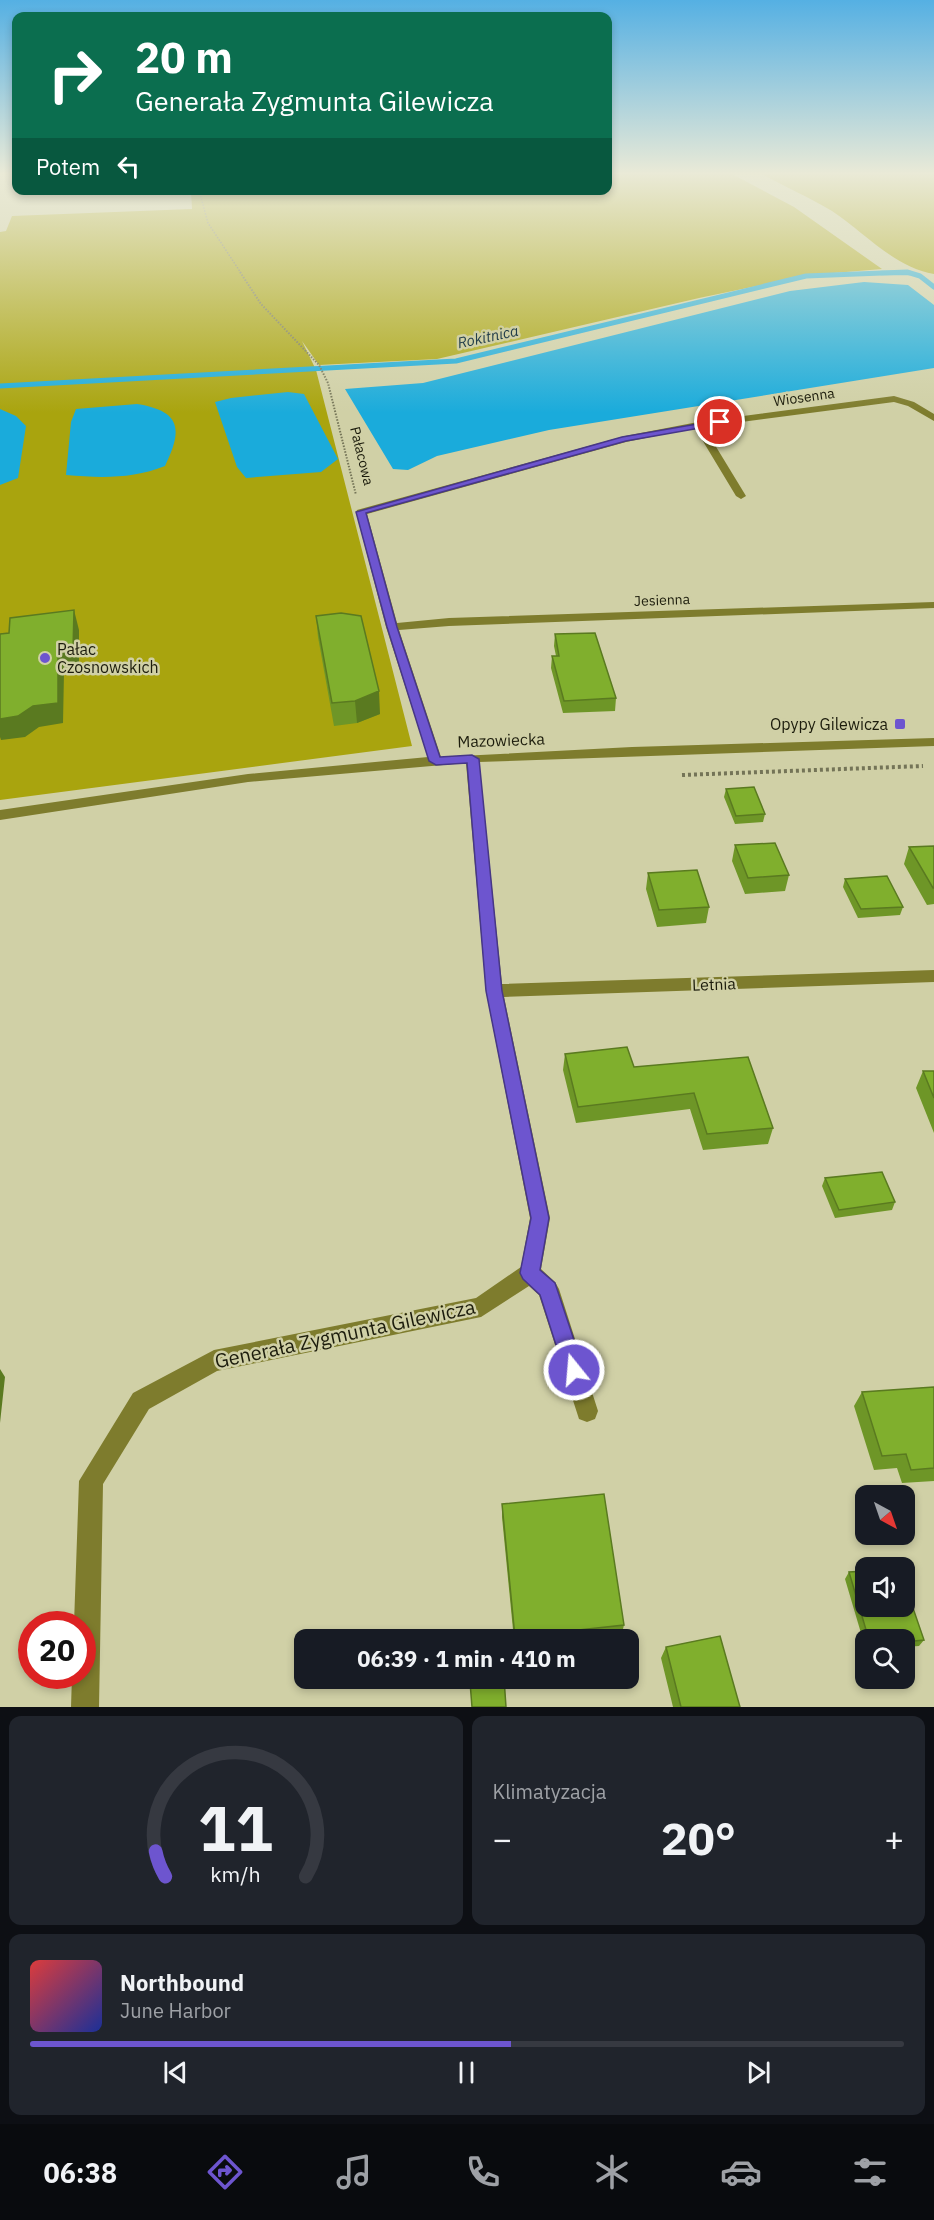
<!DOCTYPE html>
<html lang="pl">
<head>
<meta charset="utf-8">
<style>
	:root { --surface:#171b24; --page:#20242c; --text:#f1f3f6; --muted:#9ea1a6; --line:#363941; --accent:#6d55cf }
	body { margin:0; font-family:"IBM Plex Sans",sans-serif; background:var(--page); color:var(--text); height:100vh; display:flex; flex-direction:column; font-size:22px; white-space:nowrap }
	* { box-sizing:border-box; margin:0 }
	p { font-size:20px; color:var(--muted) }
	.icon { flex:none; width:33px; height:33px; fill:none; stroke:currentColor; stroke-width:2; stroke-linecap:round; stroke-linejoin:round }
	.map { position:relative; height:1707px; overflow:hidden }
	.panel { display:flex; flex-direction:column; gap:9px; padding:9px; background:#0d0f14; flex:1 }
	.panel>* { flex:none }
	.banner { position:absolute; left:12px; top:12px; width:600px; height:183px; border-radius:12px; box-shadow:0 3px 9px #0003; background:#0b6e4f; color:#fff; overflow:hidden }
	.needle { width:39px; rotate:140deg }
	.fabs { position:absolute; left:855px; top:1485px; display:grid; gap:12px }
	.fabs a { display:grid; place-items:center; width:60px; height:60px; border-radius:12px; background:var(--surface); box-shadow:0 3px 9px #0003; font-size:30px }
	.speed { position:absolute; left:18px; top:1611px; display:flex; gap:12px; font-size:30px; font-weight:700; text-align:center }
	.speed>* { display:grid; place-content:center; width:78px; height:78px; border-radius:50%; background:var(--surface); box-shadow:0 3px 9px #0003; line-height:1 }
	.speed .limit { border:9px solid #d22; background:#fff; color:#111 }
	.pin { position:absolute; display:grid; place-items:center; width:51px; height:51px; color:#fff; margin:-26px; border:3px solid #fff; border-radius:50%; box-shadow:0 2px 6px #0007 }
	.me { position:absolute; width:66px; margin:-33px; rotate:343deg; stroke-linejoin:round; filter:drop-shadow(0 0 4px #0008) }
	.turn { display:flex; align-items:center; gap:21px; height:126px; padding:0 24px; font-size:27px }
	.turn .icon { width:78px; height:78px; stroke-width:2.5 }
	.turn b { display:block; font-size:42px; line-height:51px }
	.then { display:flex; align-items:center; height:57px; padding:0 24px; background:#0003; gap:12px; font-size:22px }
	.big { font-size:45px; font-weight:700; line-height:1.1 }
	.panel .card { flex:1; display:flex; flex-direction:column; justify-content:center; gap:9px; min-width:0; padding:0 21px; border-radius:12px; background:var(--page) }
	.panel .dial { align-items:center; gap:0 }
	.dial svg { height:156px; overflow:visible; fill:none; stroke:var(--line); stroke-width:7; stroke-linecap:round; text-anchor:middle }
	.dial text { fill:var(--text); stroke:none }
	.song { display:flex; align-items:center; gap:18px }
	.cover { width:72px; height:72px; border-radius:9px; background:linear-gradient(135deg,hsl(0 70% 55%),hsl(230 70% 35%)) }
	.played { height:6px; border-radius:3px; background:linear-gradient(90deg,var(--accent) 55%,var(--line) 55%) }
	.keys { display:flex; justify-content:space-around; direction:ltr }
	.heat { display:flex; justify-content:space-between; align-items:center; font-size:33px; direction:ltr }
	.panel .tiles { flex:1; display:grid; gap:9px; grid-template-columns:1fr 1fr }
	.card:last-child { grid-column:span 2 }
	.trip { position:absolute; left:294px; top:1629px; width:345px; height:60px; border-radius:12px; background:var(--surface); box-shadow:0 3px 9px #0003; font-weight:700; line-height:60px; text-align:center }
	.tab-bar { display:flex; height:96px; justify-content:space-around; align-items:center; background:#090b0e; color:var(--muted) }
	.tab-bar .icon { width:42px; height:42px }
	.tab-bar .selected { color:var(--accent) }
	.tab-bar b { font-size:27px; color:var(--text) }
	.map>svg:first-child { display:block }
	.green { fill:#a9a40e }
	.water { fill:#1aabdb }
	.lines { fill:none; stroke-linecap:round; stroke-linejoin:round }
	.stream-far1 { stroke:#1aabdb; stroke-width:4.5 }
	.stream { stroke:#1aabdb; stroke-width:5 }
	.path-far2 { stroke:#747457; stroke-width:1.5; stroke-dasharray:1.5 1.5; stroke-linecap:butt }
	.path-far1 { stroke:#747457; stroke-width:2; stroke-dasharray:1.5 1.5; stroke-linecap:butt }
	.path { stroke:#747457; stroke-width:4; stroke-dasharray:3 3; stroke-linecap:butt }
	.minor { fill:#7e7c2d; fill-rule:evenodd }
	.wall { fill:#6e9627 }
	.shaded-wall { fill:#5a7a20 }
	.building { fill:#80af2d; stroke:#5a7a20; stroke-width:1.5 }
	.route { fill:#6d55cf; stroke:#473787; stroke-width:1.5 }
	.poi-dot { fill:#6d55cf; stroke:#d0d0a6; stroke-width:2 }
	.labels { text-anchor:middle; stroke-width:5; stroke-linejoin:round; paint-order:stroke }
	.far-street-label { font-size:14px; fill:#1c1c0c; stroke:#d0d0a6 }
	.far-water-label { font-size:15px; font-style:italic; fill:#233e4a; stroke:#d0d0a6 }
	.poi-label { font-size:16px; fill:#1c1c0c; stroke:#d0d0a6; text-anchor:start }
	.street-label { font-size:16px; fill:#1c1c0c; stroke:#d0d0a6 }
	.near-street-label { font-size:20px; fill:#1c1c0c; stroke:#d0d0a6 }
</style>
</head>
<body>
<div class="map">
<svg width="934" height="1707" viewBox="0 0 934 1707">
	<rect width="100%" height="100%" fill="#d0d0a6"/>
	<path class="green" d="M 608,174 L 732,174 L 794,207 L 882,269 L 810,275 L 699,298 L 437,359 L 319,365 L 302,341 L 316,370 L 412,746 L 0,800 L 0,232 L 6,231 L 12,216 L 192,209 L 191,191 L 608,190 Z
		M 762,174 L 934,174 L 934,274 C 894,267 865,233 832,211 C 809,197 785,187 762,174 Z"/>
	<path class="water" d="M 864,282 L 908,285 L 934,305 L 934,368 L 549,430 L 437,456 L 408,470 L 393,469 L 345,389 L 423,383 L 790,291 Z
		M 288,392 L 304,394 L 338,459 L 321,472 L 246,478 L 237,467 L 215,402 L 231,398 Z
		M 137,404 C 181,411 183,429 165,466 C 133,479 100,478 66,475 L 71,422 L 76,409 Z
		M 0,409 L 16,416 L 26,426 L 18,478 L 0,485 Z"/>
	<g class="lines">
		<path class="stream-far1" d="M 881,273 L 910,273"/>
		<path class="stream" d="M 0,386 L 456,361 L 806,276 L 907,272 L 920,276 L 934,287"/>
		<path class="path-far2" d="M 199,190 L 208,223 L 241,273"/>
		<path class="path-far1" d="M 240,272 L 261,304 L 319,365 L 328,383 L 356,495"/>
		<path class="path" d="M 682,775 L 923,766"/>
		<path class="minor" d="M 894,396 L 914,402 L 934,414 L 934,421 L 908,406 L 894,402 L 704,427 L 746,496 L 741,499 L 736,496 L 695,428 L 626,442 L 367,514 L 397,623 L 449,618 L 934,602 L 934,608 L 449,626 L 399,630 L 441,757 L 632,747 L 934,738 L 934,746 L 479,762 L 502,984 L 934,970 L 934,982 L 504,997 L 550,1218 L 541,1269 L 555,1282 L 559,1289 L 598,1411 L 595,1419 L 587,1422 L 579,1419 L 539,1295 L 529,1286 L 481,1317 L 217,1371 L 149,1409 L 103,1484 L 99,1707 L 71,1707 L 72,1676 L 82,1676 L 82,1624 L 74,1624 L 79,1481 L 133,1393 L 214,1350 L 476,1298 L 521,1267 L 530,1218 L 486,991 L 466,763 L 248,782 L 0,820 L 0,810 L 248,774 L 428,757 L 386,627 L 356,512 L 357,510 L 625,436 L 698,422 Z"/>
	</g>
	<path class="wall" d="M 316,616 L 380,714 L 357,723 L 334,726 L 318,637 Z
		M 555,634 L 616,698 L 615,711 L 563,713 L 551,668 L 552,656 L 556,656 L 554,646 Z
		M 726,789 L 765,814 L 763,822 L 735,824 L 724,797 Z
		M 735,845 L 789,875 L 785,891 L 745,894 L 732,861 Z
		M 934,846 L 934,904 L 927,905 L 904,864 L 909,847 Z
		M 648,873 L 709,907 L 706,923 L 657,927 L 646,889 Z
		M 845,879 L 903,907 L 900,915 L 858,918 L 843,887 Z
		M 565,1054 L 634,1067 L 748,1057 L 773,1128 L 768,1144 L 703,1150 L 690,1109 L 576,1123 L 563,1070 Z
		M 923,1071 L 934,1071 L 934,1133 L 916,1088 Z
		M 825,1178 L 895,1202 L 892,1210 L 835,1218 L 822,1186 Z
		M 934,1387 L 934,1481 L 902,1483 L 897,1468 L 874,1470 L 854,1406 L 862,1392 Z
		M 502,1504 L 624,1625 L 621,1637 L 593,1640 L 514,1640 L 502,1517 Z
		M 849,1572 L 924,1640 L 919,1646 L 904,1647 L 904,1640 L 866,1640 L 866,1650 L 845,1579 Z
		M 666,1647 L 740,1707 L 673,1707 L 661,1658 Z"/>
	<path class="shaded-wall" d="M 74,610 L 79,630 L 79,670 L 64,672 L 63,723 L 39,727 L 25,737 L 1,740 L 0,737 L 0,719 L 58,652 Z
		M 379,691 L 380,714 L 357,723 L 355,701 Z
		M 0,1369 L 5,1377 L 0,1423 Z"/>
	<path class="building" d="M 74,610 L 73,650 L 58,652 L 58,703 L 33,706 L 18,716 L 0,719 L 0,634 L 9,633 L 10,618 Z
		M 341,613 L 361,616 L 379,691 L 355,701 L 332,703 L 316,616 Z
		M 595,633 L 616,698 L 564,701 L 552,656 L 559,656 L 555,634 Z
		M 754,787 L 765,814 L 736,816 L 726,789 Z
		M 775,843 L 789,875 L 748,878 L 735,845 Z
		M 934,846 L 934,888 L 933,888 L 909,847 Z
		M 697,870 L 709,907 L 659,910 L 648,873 Z
		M 887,876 L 903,907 L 861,909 L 845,879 Z
		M 627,1047 L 634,1067 L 748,1057 L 773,1128 L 707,1134 L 694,1093 L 578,1107 L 565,1054 Z
		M 923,1071 L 934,1071 L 934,1098 Z
		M 882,1172 L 895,1202 L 839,1210 L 825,1178 Z
		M 934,1387 L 934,1468 L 911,1470 L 906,1454 L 882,1456 L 862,1392 Z
		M 604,1494 L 624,1625 L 515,1637 L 502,1504 Z
		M 866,1571 L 866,1606 L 904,1606 L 904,1582 L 924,1640 L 904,1642 L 904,1640 L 869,1640 L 849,1572 Z
		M 720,1636 L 740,1707 L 681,1707 L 666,1647 Z
		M 504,1678 L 506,1707 L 472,1707 L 470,1682 Z"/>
	<linearGradient id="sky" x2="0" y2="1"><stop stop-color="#55b0e3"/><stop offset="0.42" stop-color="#eaead7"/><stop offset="1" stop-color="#eaead7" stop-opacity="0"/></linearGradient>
	<rect width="934" height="413" fill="url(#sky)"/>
	<path class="route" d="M 720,420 L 723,424 L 626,441 L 366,513 L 397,627 L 440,757 L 472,755 L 479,759 L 502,991 L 549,1218 L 540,1270 L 555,1283 L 584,1370 L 581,1377 L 574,1380 L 567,1377 L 564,1370 L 540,1295 L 523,1279 L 520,1273 L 531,1218 L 486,991 L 467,763 L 436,765 L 429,761 L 387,627 L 356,512 L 622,437 Z"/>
	<g class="poi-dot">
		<circle cx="45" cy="658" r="6"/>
		<rect x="894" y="718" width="12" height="12" rx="3"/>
	</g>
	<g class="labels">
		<g class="far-street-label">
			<text transform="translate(804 397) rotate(-8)" y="5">Wiosenna</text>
			<text transform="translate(362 456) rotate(76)" y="5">Pałacowa</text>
			<text transform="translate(662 600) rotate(-2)" y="5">Jesienna</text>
		</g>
		<g class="far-water-label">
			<text transform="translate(488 337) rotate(-12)" y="5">Rokitnica</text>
		</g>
		<g class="poi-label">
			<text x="57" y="655">Pałac<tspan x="57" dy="18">Czosnowskich</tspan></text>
			<text x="888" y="730" text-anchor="end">Opypy Gilewicza</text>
		</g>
		<g class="street-label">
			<text transform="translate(501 740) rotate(-2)" y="6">Mazowiecka</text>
			<text transform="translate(714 984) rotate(-2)" y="6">Letnia</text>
		</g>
		<g class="near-street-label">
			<text transform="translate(345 1334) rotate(-12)" y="7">Generała Zygmunta Gilewicza</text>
		</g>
	</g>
</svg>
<div class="fabs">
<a><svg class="needle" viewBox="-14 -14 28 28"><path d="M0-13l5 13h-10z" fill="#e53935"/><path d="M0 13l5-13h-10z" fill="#9ea1a6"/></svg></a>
<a><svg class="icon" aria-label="sound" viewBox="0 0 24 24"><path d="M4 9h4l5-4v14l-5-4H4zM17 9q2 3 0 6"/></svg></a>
<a><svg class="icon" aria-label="search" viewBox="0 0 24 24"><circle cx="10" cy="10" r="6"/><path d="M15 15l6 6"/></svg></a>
</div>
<div class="speed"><div class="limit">20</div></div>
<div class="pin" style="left:720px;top:422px;background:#d93025"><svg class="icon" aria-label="arrive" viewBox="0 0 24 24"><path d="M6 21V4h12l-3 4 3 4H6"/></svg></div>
<svg class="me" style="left:574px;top:1370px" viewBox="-20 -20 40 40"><circle r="17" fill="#6d55cf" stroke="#fff" stroke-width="3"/><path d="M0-11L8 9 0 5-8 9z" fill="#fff"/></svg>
<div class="trip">06:39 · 1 min · 410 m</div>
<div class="banner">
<div class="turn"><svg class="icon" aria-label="right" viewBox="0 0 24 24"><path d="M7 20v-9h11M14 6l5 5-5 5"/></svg><div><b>20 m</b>Generała Zygmunta Gilewicza</div></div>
<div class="then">Potem<svg class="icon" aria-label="left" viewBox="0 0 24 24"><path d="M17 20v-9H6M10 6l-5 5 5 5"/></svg></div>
</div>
</div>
<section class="panel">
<div class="tiles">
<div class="card dial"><svg viewBox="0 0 100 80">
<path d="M14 69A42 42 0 1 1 86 69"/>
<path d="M14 69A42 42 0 0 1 9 56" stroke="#6d55cf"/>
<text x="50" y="56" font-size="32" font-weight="700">11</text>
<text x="50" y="72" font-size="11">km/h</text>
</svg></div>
<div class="card"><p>Klimatyzacja</p>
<div class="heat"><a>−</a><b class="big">20°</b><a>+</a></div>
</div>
<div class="card">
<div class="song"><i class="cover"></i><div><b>Northbound</b><p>June Harbor</p></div></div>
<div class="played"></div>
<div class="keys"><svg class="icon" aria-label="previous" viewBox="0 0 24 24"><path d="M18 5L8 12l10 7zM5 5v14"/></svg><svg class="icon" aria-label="pause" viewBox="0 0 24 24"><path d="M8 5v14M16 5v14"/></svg><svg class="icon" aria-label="next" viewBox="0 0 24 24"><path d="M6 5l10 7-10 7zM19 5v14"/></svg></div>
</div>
</div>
</section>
<nav class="tab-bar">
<b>06:38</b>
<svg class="icon selected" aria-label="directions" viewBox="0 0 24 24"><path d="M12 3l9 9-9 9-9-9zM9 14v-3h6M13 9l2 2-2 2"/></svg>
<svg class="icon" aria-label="music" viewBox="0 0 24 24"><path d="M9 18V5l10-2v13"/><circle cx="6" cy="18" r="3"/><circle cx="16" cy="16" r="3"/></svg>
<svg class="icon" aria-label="phone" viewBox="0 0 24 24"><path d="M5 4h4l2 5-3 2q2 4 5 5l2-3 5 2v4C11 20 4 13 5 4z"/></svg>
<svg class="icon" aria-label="climate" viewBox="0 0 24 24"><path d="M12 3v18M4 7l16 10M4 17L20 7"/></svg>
<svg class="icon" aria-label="car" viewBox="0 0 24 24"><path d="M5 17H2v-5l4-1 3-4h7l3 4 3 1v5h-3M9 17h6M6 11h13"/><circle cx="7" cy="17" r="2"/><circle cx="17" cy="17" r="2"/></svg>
<svg class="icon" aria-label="filters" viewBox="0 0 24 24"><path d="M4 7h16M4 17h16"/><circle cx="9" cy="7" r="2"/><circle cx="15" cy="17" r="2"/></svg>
</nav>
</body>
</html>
